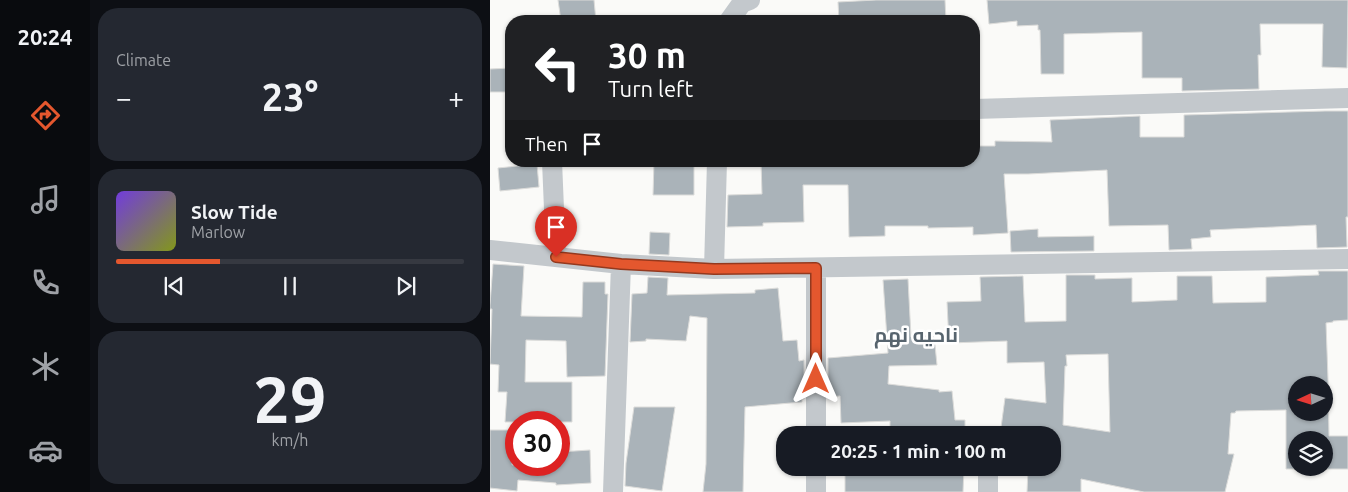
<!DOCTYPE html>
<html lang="en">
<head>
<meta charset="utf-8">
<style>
	:root { --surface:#171b24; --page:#242831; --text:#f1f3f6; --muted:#9ea1a6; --line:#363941; --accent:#e4572e }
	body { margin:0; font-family:Ubuntu,Cairo,sans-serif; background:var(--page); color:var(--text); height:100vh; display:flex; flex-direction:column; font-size:19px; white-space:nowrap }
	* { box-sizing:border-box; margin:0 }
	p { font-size:16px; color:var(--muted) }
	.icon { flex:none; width:28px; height:28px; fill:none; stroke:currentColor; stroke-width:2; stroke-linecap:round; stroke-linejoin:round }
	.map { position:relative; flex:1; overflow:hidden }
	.panel { display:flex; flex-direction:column; gap:8px; padding:8px; background:#0d0f14; width:400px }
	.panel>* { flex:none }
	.hud { position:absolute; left:15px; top:15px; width:475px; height:152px; border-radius:20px; box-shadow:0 1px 4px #0004; background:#202124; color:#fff; overflow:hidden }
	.needle { width:32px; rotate:266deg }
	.fabs { position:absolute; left:798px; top:376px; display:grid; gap:10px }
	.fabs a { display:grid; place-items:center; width:45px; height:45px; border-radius:50%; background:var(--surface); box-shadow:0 1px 4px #0004; font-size:25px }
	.speed { position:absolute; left:15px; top:411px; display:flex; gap:10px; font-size:25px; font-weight:700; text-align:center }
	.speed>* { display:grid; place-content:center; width:65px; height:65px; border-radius:50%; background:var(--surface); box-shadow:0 1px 4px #0004; line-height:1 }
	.speed .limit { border:8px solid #d22; background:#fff; color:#111 }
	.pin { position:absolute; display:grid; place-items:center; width:42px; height:42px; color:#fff; margin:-51px -21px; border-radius:50% 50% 50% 0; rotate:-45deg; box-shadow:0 0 5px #0007 }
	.pin .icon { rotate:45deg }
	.me { position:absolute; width:55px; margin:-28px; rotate:0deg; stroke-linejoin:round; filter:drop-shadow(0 0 4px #0008) }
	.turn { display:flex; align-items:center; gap:18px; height:105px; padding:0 20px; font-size:22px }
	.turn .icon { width:65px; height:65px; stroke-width:2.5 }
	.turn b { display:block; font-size:35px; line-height:42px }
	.then { display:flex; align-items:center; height:48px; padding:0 20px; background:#0003; gap:10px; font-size:19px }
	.big { font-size:38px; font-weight:600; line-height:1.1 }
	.panel .tile { flex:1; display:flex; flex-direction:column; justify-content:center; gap:8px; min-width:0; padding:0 18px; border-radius:20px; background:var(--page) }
	.panel .dial { align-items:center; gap:0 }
	.dial b { font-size:65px; line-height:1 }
	.song { display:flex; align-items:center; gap:15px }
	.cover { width:60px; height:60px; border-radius:8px; background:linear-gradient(135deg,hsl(260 70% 55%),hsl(70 70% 35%)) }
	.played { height:5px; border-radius:2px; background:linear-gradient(90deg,var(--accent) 30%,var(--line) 30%) }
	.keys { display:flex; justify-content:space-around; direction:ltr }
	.heat { display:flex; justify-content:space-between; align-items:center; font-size:28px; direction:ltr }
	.trip { position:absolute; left:286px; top:426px; width:285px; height:50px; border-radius:20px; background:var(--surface); box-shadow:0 1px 4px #0004; font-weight:600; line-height:50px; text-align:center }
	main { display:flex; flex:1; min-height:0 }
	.tabs { display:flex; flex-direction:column; width:90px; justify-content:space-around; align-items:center; background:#090b0e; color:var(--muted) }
	.tabs .icon { width:35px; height:35px }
	.tabs .on { color:var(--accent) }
	.tabs b { font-size:22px; color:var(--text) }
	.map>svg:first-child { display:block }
	.building { fill:#aab3b9; stroke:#dcdcda; fill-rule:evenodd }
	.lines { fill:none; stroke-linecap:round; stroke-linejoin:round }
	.minor { stroke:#c3c8cc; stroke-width:20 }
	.route-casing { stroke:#94391e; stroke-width:12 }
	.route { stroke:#e4572e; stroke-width:9 }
	.labels { text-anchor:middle; stroke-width:5; stroke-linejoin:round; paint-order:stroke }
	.district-label { font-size:20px; font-weight:bold; fill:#57646e; stroke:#fff }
</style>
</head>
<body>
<main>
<nav class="tabs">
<b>20:24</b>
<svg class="icon on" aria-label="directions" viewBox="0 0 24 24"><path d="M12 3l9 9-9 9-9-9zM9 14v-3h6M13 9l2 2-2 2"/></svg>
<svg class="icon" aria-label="music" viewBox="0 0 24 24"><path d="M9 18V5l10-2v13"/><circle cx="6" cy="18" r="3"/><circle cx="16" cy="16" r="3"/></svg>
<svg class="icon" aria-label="phone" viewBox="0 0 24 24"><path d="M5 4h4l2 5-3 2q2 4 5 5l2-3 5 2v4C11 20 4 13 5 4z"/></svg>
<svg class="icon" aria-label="climate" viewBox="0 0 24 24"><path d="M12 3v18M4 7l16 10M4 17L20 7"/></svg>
<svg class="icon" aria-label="car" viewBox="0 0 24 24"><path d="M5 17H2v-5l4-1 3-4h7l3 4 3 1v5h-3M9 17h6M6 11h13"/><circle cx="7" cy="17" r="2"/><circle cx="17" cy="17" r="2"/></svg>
</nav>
<section class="panel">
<div class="tile"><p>Climate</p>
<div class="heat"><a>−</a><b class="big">23°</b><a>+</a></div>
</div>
<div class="tile">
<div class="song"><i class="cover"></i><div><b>Slow Tide</b><p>Marlow</p></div></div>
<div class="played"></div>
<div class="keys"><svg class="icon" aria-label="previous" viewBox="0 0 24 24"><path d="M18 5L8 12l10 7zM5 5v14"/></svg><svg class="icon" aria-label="pause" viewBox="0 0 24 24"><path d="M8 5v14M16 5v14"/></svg><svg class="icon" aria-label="next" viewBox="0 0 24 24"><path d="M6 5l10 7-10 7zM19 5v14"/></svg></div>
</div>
<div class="tile dial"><b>29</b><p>km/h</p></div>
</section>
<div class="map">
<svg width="858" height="492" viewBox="0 0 858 492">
	<rect width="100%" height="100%" fill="#fafaf8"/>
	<path class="building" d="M 68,0 L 104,0 L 106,21 L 71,21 Z
		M 386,0 L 455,0 L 456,21 L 349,21 L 348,2 Z
		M 497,0 L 858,0 L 857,68 L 832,67 L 833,24 L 770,24 L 771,55 L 768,55 L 769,89 L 692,91 L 692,78 L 652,78 L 652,32 L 574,34 L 574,74 L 551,74 L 550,30 L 548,30 L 548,25 L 527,26 L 527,21 L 499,24 Z
		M 21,68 L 21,92 L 0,92 L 0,69 Z
		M 835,111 L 858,111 L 858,217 L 856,217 L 857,247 L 827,248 L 826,225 L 720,230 L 721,237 L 701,239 L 702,249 L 679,250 L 678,225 L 619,226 L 617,170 L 538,174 L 514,174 L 518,233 L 483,235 L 483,227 L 438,228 L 438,226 L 395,226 L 395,236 L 359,237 L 358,185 L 313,185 L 314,222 L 273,223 L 273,226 L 237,227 L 238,195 L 272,194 L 271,161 L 484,161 L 484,146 L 505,146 L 505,141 L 562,142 L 560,120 L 650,116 L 650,137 L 694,137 L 694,115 Z
		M 164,161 L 204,161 L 204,195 L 163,195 Z
		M 47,164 L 49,187 L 10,191 L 8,168 Z
		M 548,229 L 548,237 L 604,236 L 604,251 L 521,252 L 520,231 Z
		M 160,232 L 180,233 L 179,255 L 159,254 Z
		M 3,264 L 34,266 L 31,316 L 92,317 L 93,282 L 115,282 L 115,294 L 118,294 L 115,376 L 77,377 L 76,341 L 36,340 L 35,382 L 82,382 L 82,422 L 15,422 L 17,392 L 8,392 L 9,365 L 0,364 L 2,309 L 0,309 L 0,305 Z
		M 828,271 L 858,271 L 858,320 L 843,321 L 843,322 L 836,323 L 838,379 L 839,436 L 858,436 L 858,469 L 796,469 L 796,410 L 746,411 L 745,413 L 741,413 L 738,454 L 744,454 L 735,492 L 654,492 L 591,479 L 591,492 L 537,492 L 538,468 L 562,468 L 562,435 L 510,435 L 515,398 L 556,403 L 554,362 L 517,363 L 517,341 L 459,343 L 457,302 L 491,301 L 490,277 L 533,276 L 535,322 L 576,321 L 576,275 L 605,275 L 605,279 L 642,278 L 642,302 L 687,300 L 687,276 L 722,276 L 723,303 L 776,302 L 776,277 L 829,275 ZM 618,354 L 620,432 L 573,425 L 575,366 L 577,366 L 576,355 ZM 806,385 L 834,385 L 834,412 L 806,412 ZM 806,440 L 834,440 L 834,468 L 806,468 Z
		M 158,277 L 178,278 L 177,295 L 265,293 L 265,290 L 288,288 L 293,341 L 307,340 L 309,361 L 314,360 L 314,399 L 312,399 L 312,402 L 255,407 L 253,492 L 213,492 L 216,464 L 217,318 L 200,316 L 196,341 L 156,339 L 156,341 L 140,342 L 142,294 L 157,293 Z
		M 418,279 L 421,337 L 444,335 L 447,365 L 399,366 L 398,384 L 449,390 L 449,392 L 462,391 L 465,420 L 475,420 L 475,435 L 400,435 L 400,421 L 351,423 L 350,396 L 338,397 L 338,358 L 398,353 L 393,280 Z
		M 144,407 L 185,407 L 172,491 L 135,486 L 136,463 Z
		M 0,430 L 22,430 L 22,465 L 69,465 L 69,452 L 100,450 L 101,483 L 66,485 L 66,483 L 28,480 L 27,491 L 0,488 Z
		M 355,468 L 474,468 L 473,492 L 355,492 Z"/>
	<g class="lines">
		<path class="minor" d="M 239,21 L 252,3 L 260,0
			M 484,109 L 858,98
			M 62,161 L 66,257
			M 0,250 L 131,264 L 224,269 L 858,259
			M 326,268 L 326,435
			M 224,269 L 227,161
			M 326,468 L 326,492
			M 123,492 L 131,264
			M 498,492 L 498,468"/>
	</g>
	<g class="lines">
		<g class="route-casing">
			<path id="route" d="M 66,257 L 131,264 L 224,269 L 326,268 L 326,379"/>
		</g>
		<use href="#route" class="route"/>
	</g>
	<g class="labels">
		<g class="district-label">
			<text x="426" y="342">ناحیه نهم</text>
		</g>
	</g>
</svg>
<div class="fabs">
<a><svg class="needle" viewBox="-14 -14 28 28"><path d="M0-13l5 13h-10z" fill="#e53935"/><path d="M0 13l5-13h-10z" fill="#9ea1a6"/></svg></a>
<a><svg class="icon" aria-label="layers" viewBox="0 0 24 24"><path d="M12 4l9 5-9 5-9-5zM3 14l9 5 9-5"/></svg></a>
</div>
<div class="speed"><div class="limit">30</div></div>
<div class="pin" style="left:66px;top:257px;background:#d93025"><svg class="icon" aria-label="arrive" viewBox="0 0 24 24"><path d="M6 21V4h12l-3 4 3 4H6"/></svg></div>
<svg class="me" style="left:326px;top:379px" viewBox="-20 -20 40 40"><path d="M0-17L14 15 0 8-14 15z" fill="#e4572e" stroke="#fff" stroke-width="4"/></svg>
<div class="trip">20:25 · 1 min · 100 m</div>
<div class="hud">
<div class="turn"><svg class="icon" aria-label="left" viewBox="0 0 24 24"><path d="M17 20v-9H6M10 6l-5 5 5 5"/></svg><div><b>30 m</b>Turn left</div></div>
<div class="then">Then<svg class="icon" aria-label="arrive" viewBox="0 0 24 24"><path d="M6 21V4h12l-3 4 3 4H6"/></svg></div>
</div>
</div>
</main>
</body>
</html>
